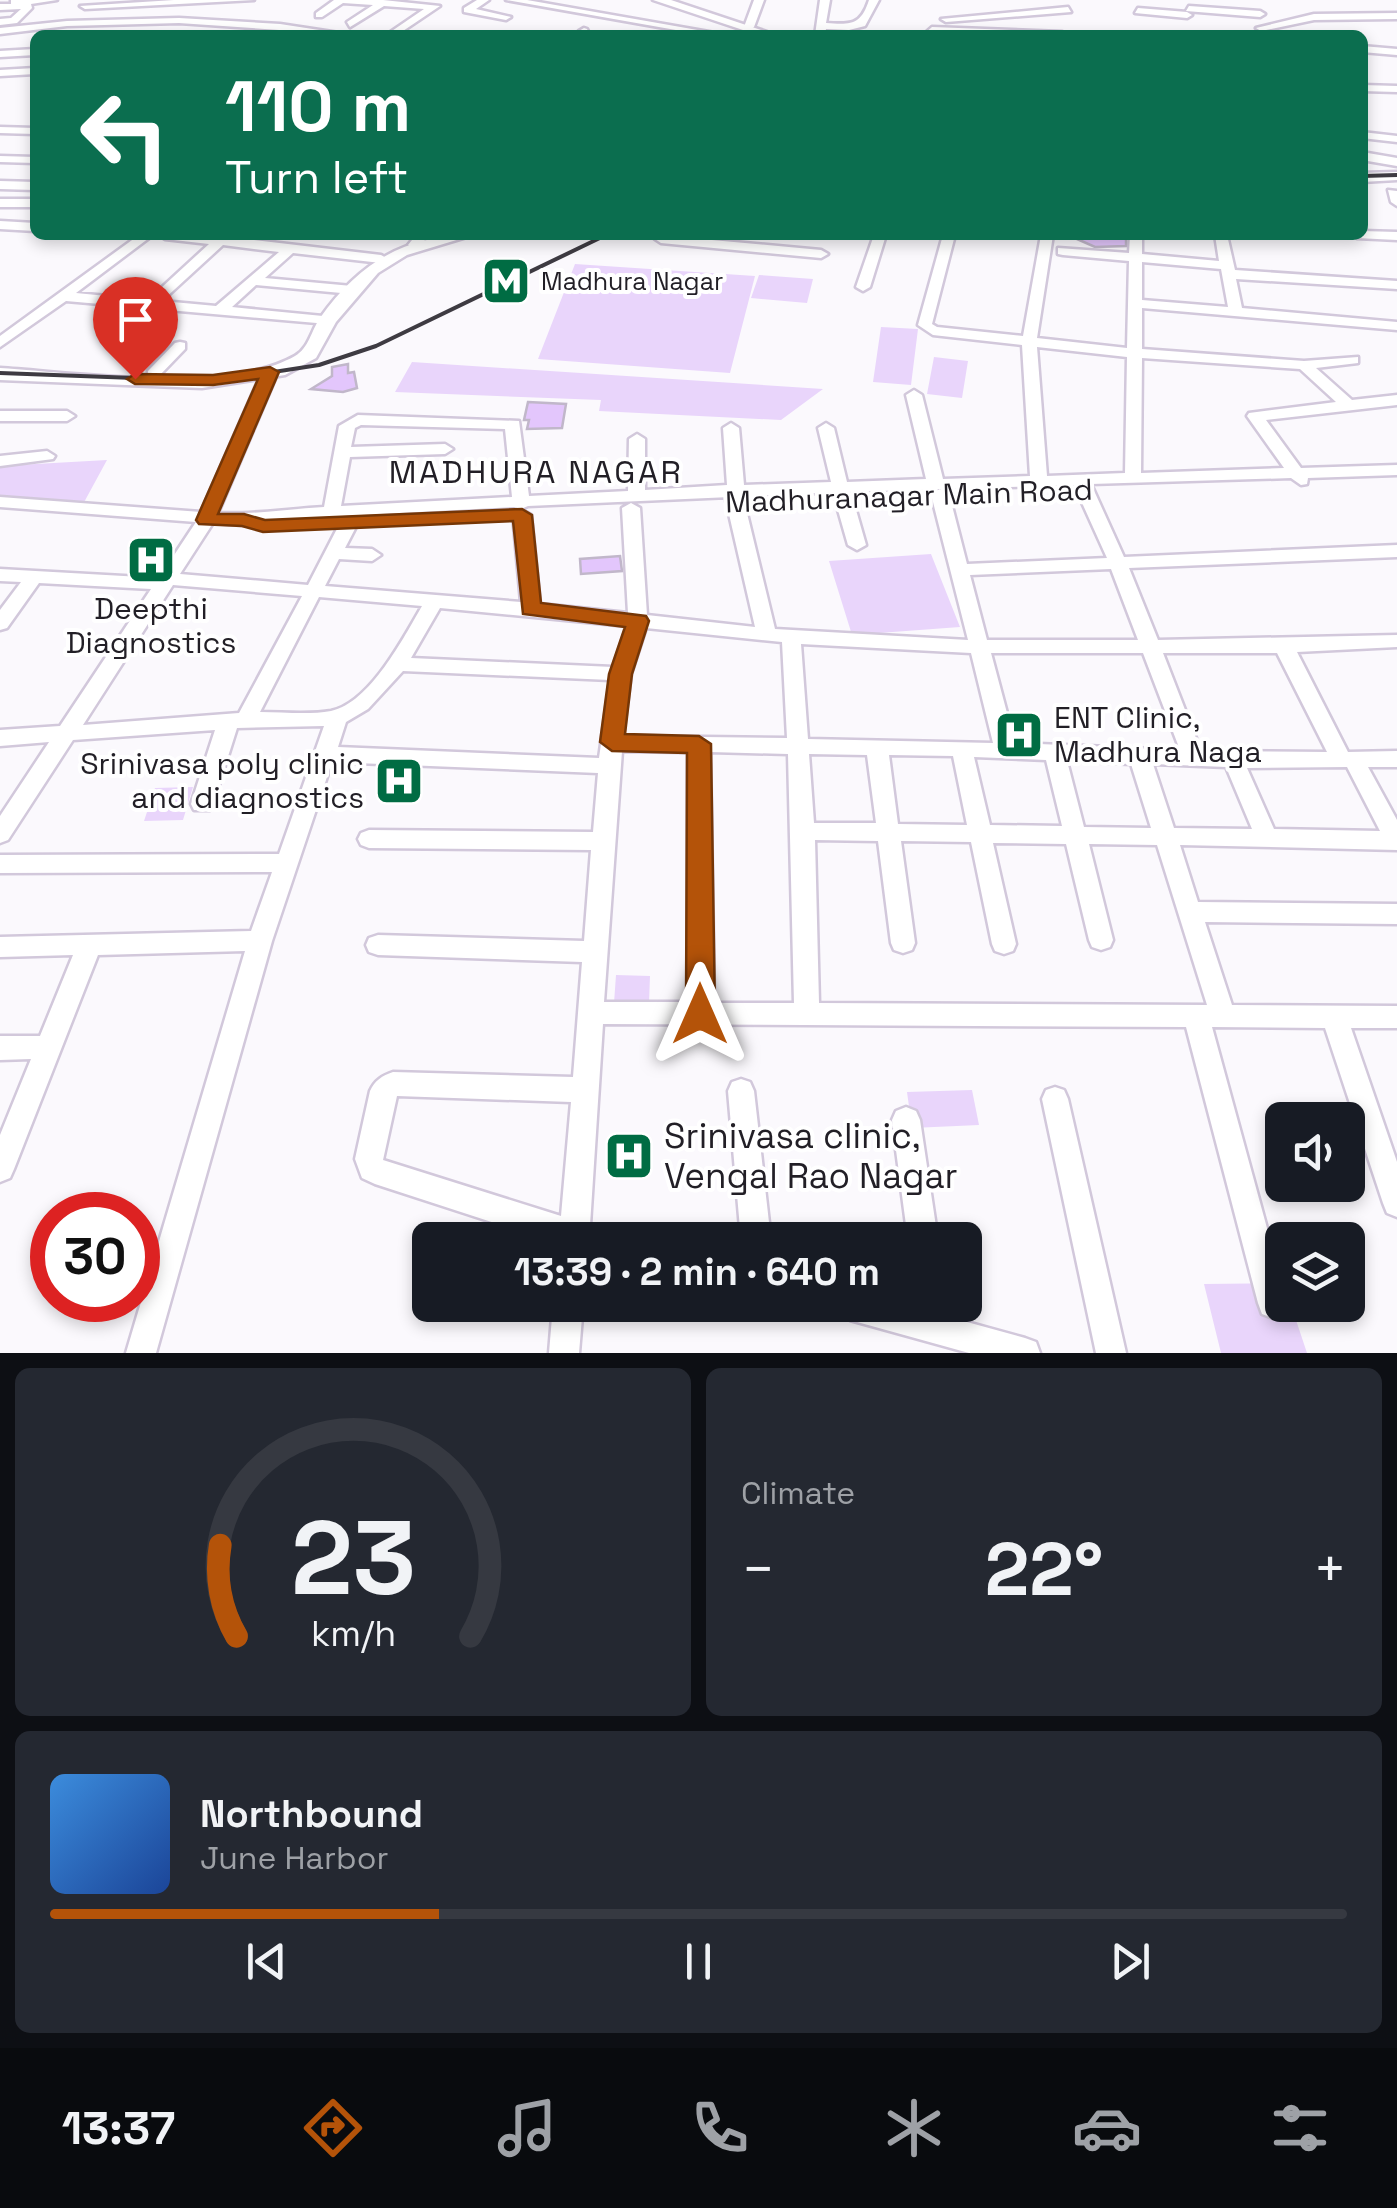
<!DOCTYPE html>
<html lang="en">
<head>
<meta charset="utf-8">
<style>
	:root { --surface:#171b24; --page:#242831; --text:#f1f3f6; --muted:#9ea1a6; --line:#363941; --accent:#b45309 }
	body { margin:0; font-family:"Space Grotesk",sans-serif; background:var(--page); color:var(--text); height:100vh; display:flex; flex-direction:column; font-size:38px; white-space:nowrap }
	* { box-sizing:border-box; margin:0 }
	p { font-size:32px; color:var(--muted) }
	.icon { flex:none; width:55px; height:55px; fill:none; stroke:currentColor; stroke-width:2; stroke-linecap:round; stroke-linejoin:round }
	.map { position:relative; height:1353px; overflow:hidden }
	.drawer { display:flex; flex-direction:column; gap:15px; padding:15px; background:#0d0f14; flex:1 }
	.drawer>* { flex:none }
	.top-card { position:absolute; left:30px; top:30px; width:1338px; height:210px; border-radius:15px; box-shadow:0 5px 15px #0003; background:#0b6e4f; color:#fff; overflow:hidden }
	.tools { position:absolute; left:1265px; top:1102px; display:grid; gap:20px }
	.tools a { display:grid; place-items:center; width:100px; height:100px; border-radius:15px; background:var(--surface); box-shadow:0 5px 15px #0003; font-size:50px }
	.speed { position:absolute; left:30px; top:1192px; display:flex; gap:20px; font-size:50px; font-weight:700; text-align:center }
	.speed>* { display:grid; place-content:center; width:130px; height:130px; border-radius:50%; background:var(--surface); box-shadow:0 5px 15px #0003; line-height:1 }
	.speed .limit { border:15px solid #d22; background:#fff; color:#111 }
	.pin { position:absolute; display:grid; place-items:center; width:85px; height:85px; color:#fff; margin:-102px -42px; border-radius:50% 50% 50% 0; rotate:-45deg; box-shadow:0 0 10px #0007 }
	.pin .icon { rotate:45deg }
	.me { position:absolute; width:110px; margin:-55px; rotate:0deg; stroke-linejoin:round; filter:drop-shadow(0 0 8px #0008) }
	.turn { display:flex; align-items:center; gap:35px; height:210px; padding:0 30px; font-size:45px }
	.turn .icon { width:130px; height:130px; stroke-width:2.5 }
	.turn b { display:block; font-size:70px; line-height:85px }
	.big { font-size:75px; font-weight:600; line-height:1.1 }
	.drawer .widget { flex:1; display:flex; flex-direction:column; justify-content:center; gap:15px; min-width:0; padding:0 35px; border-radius:15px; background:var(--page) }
	.drawer .dial { align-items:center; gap:0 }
	.dial svg { height:260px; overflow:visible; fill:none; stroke:var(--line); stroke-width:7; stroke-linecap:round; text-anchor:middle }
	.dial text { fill:var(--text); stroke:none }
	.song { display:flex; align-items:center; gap:30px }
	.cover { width:120px; height:120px; border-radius:15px; background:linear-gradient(135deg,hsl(210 70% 55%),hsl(220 70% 35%)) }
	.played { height:10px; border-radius:5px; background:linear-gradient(90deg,var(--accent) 30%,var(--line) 30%) }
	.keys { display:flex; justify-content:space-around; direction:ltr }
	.heat { display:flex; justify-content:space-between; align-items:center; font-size:55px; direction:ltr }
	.drawer .tiles { flex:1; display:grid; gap:15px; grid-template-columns:1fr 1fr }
	.widget:last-child { grid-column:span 2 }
	.trip { position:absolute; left:412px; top:1222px; width:570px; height:100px; border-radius:15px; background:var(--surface); box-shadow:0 5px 15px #0003; font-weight:600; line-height:100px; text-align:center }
	.tabs { display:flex; height:160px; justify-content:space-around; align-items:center; background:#090b0e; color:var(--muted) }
	.tabs .icon { width:70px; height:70px }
	.tabs .current { color:var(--accent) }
	.tabs b { font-size:45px; color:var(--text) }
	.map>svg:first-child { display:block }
	.green { fill:#e9d5fb }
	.building { fill:#e3c6fc; stroke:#c1b7ca; stroke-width:2.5 }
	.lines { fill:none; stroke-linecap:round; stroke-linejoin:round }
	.minor-casing { stroke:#d2c8db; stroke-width:5 }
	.major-casing { stroke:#d2c8db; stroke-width:5 }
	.minor { fill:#fff; fill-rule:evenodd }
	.major { fill:#fff; fill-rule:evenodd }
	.rail { stroke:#3e3b42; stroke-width:4 }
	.route { fill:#b45309; stroke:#753606; stroke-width:2.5 }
	.labels { text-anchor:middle; stroke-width:8; stroke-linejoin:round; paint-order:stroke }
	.far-poi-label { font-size:25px; fill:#221f26; stroke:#fff; text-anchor:start }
	.street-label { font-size:30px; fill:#221f26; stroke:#fff }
	.poi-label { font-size:30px; fill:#221f26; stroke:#fff }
	.neighbourhood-label { font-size:32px; letter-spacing:2.5px; fill:#221f26; stroke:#fff }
	.near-poi-label { font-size:35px; fill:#221f26; stroke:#fff; text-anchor:start }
</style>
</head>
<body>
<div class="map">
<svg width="1397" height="1353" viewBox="0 0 1397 1353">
	<rect width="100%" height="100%" fill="#fbf9fd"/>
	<path class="green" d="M 575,264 L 755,276 L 730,373 L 538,359 Z
		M 759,275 L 813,279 L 807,303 L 751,298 Z
		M 881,327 L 918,329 L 911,385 L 873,382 Z
		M 934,357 L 968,361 L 962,398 L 927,394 Z
		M 412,362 L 823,389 L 781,420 L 599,411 L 601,400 L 395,392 Z
		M 107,460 L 82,506 L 0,500 L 0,466 Z
		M 931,554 L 960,627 L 852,635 L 829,561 Z
		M 193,787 L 183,820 L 144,821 L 155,788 Z
		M 616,975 L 650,976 L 649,1003 L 614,1003 Z
		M 972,1090 L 979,1125 L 912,1128 L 907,1092 Z
		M 1282,1283 L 1282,1305 L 1291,1305 L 1307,1353 L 1221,1353 L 1204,1284 Z"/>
	<path class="building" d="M 1068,235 L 1126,235 L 1126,246 L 1095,247 Z
		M 348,364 L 348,373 L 354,372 L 357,388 L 343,392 L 311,389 L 332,376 L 332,367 Z
		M 528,402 L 566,404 L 562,428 L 527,429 L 529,420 L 524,420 Z
		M 620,556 L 622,571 L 581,574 L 580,559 Z"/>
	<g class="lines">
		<g class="minor-casing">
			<path id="minor" d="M 11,0 L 57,0 L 31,4 L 32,8 L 17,23 L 0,25 L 0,19 L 11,18 L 21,9 L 0,10 L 0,4 L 11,4 Z
				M 174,0 L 254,0 L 85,9 L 80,6 Z
				M 334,0 L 383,0 L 440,6 L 397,35 L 386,35 L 424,9 L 384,6 L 350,27 L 347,22 L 373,5 L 343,3 L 322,17 L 316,17 L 316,13 Z
				M 477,0 L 489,0 L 476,9 L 511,17 L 506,20 L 464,12 L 464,8 Z
				M 506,0 L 527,0 L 726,35 L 704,35 Z
				M 754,0 L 764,0 L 754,27 L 749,30 L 744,27 Z
				M 820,0 L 830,0 L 826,23 C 851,25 861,25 869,0 L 879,0 L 865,26 L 849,30 L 826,29 L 825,35 L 815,35 Z
				M 1189,6 L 1260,11 L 1265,14 L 1260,17 L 1186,11 Z
				M 1068,7 L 1071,12 L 946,22 L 941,19 Z
				M 1138,8 L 1187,12 L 1192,15 L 1187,18 L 1135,13 Z
				M 1397,13 L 1397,19 L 1314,20 L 1261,31 L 1256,28 L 1314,14 Z
				M 179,18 L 280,24 L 352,35 L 179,23 L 67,26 L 0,34 L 0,28 L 67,21 Z
				M 932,27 L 1062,32 L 1067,35 L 923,35 Z
				M 584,28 L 587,29 L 590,35 L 580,35 L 579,31 Z
				M 1362,46 L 1397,49 L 1397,55 L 1362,52 Z
				M 35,49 L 35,55 L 0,57 L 0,51 Z
				M 35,68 L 35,74 L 0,76 L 0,70 Z
				M 1362,85 L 1397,86 L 1397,92 L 1362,91 Z
				M 0,127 L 35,128 L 35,134 L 0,133 Z
				M 1362,132 L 1397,136 L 1397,142 L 1362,138 Z
				M 0,156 L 35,157 L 35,163 L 0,162 Z
				M 0,181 L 35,182 L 35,190 L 0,189 Z
				M 1388,190 L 1397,191 L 1397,206 L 1391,202 Z
				M 0,199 L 35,199 L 35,207 L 0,207 Z
				M 0,221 L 35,223 L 35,231 L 0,229 Z
				M 1362,231 L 1397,232 L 1397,240 L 1357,238 L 1356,235 L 1362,235 Z
				M 139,235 L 153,235 L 76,293 L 148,300 L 209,244 L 165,239 L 159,235 L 221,236 L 381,255 L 388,259 L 381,263 L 293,253 L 265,278 L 352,286 L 359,290 L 352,294 L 256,285 L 232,307 L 333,317 L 335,320 L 328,324 L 66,301 L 0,347 L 0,336 ZM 223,245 L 279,252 L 216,306 L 162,301 Z
				M 416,235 L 428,235 L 420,248 L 415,249 L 408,245 Z
				M 657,235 L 821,250 L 828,254 L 821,258 L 661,243 L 655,239 Z
				M 874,235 L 886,235 L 870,287 L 863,291 L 856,287 Z
				M 943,235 L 955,235 L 932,324 L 937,327 L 1023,336 L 1041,235 L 1053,235 L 1037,338 L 1127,348 L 1129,261 L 1063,255 L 1058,254 L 1058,248 L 1129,253 L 1130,235 L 1142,235 L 1142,254 L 1219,261 L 1215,235 L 1227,235 L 1235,270 L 1397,281 L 1397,289 L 1236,279 L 1242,308 L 1397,322 L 1397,330 L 1142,308 L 1142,349 L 1304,361 L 1358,357 L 1358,363 L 1316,368 L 1352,400 L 1397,395 L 1397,405 L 1266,420 L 1301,468 L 1397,465 L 1397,475 L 1308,478 L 1307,484 L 1301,485 L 1291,478 L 1091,484 L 1124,557 L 1397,545 L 1397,557 L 1129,568 L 1158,640 L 1397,635 L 1397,647 L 1297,652 L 1348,752 L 1397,751 L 1397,767 L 1368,767 L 1397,820 L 1397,850 L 1180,845 L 1198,902 L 1397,904 L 1397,924 L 1205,922 L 1232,1005 L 1397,1006 L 1397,1028 L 1351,1028 L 1397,1162 L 1397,1217 L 1387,1213 L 1383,1203 L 1325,1028 L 1212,1027 L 1282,1283 L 1282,1305 L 1287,1305 L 1284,1314 L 1273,1318 L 1262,1314 L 1258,1303 L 1186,1027 L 603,1024 L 590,1225 L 602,1230 L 607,1240 L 547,1240 L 375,1184 L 362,1178 L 355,1159 L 370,1091 C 375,1080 382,1076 393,1072 L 573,1077 L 582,962 L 378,955 L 369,952 L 366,945 L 369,938 L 378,935 L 584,941 L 591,850 L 369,848 L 361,845 L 358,839 L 361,833 L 369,830 L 593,832 L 598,773 L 332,762 L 272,941 L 156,1353 L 126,1353 L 245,951 L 98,955 L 14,1169 L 10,1178 L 0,1182 L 0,1135 L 31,1059 L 0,1060 L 0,1036 L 40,1036 L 73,955 L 0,957 L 0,937 L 251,931 L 272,872 L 0,873 L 0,855 L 279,854 L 324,726 L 237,728 L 213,804 L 210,810 L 194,810 L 191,804 L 215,730 L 73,740 L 8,840 L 0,843 L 0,816 L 49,742 L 0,746 L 0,730 L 60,726 L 151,589 L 39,583 L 7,628 L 0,630 L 0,610 L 21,582 L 0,581 L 0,569 L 159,578 L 196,522 L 0,507 L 0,497 L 201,512 L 262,372 L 270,367 L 278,372 L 218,513 C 253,515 288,509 324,507 L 339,426 L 358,415 L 519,421 L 529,496 L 628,491 L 629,439 L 637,434 L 645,439 L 645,490 L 727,485 L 723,428 L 731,423 L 739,428 L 744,485 L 831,482 L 818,428 L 826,423 L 834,428 L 847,482 L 926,479 L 906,395 L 914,390 L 922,395 L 943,479 L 1030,476 L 1022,345 L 933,335 L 918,325 ZM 1142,262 L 1221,269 L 1228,307 L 1142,300 ZM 1037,347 L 1127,357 L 1125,473 L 1047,476 ZM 1142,358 L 1300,369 L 1336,402 L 1249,413 L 1247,416 L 1284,468 L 1141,473 ZM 361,425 L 505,429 L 512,497 L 341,506 L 350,457 L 445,454 L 453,449 L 445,444 L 351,447 L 355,428 ZM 1074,485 L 1107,558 L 967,564 L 949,494 L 940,489 ZM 940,489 L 931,494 L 968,640 L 775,629 L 744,501 L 735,496 L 726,501 L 755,627 L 647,615 L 640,508 L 631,503 L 622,508 L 628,613 L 540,604 L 531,515 L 522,510 L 513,515 L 521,602 L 325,586 L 339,559 L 372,561 L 381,555 L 372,549 L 345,548 L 358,523 L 349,518 L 340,523 L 308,585 L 180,574 L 213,523 L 243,525 L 266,520 L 514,507 L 521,509 L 528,506 L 839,492 L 834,496 L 848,545 L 857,550 L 866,545 L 852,496 L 846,492 ZM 1111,569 L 1138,640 L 987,640 L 970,575 ZM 173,585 L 302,596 L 239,713 L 83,725 ZM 319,597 L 422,606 C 404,637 370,703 331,711 C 309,715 283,712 260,712 ZM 440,608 L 627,626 L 613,667 L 411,658 ZM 646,628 L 782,642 L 787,738 L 623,736 L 631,674 ZM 801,644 L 971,653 L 993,743 L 808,739 ZM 991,653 L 1143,653 L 1180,750 L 1015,743 ZM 1163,653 L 1277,653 L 1327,752 L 1201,751 ZM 403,671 L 610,680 L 599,758 L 338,747 L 346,722 L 368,709 ZM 622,751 L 688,752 L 688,1002 L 604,1002 ZM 710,752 L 788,754 L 794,1003 L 714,1003 ZM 809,754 L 867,755 L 876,823 L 814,823 ZM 889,755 L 953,756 L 967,825 L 898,824 ZM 974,757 L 1046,760 L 1062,826 L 990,825 ZM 1067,761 L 1131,764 L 1151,828 L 1084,827 ZM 1153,764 L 1226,767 L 1252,829 L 1174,828 ZM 1347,767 L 1380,831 L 1274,829 L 1247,768 ZM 815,840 L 878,841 L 891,943 L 894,950 L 903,953 L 912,950 L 915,943 L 901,841 L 971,842 L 992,944 L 995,951 L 1004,954 L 1013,951 L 1016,944 L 993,843 L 1066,844 L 1089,940 L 1092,947 L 1101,950 L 1110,947 L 1113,940 L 1089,844 L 1157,845 L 1207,1005 L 819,1003 ZM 397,1096 L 571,1102 L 561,1216 L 383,1160 Z
				M 180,342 L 185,343 L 185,349 L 158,377 L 148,377 L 148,371 L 175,343 Z
				M 0,411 L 67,411 L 75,416 L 67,421 L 0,421 Z
				M 47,451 L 55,456 L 53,459 L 0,466 L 0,456 Z
				M 741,1079 L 750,1082 L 754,1091 L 771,1240 L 741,1240 L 728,1091 L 732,1082 Z
				M 1055,1087 L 1064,1090 L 1068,1099 L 1126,1353 L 1096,1353 L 1042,1099 L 1046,1090 Z
				M 906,1107 L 916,1111 L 920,1120 L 938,1240 L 908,1240 L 892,1120 L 896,1111 Z
				M 553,1305 L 583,1305 L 579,1353 L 549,1353 Z
				M 835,1305 L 905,1305 L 1025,1338 L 1036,1342 L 1040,1353 L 969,1353 L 850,1320 L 839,1316 Z"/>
		</g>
		<g class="major-casing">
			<path id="major" d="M 653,0 L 671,0 L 776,35 L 758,35 Z
				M 1362,152 L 1397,158 L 1397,166 L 1362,160 Z
				M 1397,172 L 1397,180 L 1362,182 L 1362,173 Z
				M 473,235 L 407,255 L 378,273 L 336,322 L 316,358 L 285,375 L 202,388 L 0,380 L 0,368 C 79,373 226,395 295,356 C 309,348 311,331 320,318 C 359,263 405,235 473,235 Z"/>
		</g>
		<use href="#minor" class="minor"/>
		<use href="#major" class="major"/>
		<path class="rail" d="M 1362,176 L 1397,175
			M 0,373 L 215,381 L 319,365 L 376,346 L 606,235"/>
	</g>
	<path class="route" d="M 270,367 L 279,372 L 218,514 L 244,514 L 265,520 L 522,509 L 532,515 L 541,603 L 646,616 L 649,621 L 632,674 L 625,734 L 699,736 L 711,744 L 715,1014 L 711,1023 L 700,1027 L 690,1023 L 686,1014 L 687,753 L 612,751 L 600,742 L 609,674 L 625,627 L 523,614 L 513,521 L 263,532 L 242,526 L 199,524 L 196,520 L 258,379 L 213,385 L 135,384 L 127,379 L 135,374 L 213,375 Z"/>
	<defs>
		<g id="metro-square" transform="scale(2.5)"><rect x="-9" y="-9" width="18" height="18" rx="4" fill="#006c43" stroke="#fff"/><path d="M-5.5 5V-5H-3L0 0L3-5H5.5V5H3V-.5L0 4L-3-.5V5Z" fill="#fff"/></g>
		<g id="hospital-square" transform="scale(2.5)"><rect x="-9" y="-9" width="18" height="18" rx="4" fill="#006c43" stroke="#fff"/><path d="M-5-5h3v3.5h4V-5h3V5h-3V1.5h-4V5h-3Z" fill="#fff"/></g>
	</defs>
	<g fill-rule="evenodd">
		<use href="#metro-square" x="506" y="281"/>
		<use href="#hospital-square" x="151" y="560"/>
		<use href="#hospital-square" x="1019" y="735"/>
		<use href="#hospital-square" x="399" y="781"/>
		<use href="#hospital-square" x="629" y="1156"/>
	</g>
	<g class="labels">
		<g class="far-poi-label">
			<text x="541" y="290">Madhura Nagar</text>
		</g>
		<g class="street-label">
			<text transform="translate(909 496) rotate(-2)" y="10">Madhuranagar Main Road</text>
		</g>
		<g class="poi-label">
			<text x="151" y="619">Deepthi<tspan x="151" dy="34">Diagnostics</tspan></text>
			<text x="1054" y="728" text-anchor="start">ENT Clinic,<tspan x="1054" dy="34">Madhura Naga</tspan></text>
			<text x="364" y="774" text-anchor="end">Srinivasa poly clinic<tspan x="364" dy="34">and diagnostics</tspan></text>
		</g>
		<g class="neighbourhood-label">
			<text x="536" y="483">MADHURA NAGAR</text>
		</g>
		<g class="near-poi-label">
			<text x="664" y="1148">Srinivasa clinic,<tspan x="664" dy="40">Vengal Rao Nagar</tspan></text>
		</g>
	</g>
</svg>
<div class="tools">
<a><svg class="icon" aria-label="sound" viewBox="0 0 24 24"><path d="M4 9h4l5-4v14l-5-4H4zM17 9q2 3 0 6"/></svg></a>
<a><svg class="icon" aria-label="layers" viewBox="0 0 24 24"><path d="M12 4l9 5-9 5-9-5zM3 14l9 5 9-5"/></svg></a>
</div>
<div class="speed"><div class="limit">30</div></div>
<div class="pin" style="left:135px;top:379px;background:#d93025"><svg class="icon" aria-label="arrive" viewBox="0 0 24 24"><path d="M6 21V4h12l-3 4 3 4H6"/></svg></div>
<svg class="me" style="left:700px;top:1014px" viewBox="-20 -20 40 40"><path d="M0-17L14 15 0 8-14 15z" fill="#b45309" stroke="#fff" stroke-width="4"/></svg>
<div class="trip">13:39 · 2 min · 640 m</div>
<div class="top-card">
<div class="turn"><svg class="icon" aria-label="left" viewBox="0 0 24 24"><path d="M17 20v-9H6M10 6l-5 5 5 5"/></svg><div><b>110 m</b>Turn left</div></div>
</div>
</div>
<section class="drawer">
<div class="tiles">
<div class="widget dial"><svg viewBox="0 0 100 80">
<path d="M14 69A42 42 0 1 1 86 69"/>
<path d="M14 69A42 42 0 0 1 9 41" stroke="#b45309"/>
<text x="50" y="56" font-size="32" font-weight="700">23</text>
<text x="50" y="72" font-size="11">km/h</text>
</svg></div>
<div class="widget"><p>Climate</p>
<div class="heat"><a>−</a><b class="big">22°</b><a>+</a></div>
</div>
<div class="widget">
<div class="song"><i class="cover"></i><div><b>Northbound</b><p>June Harbor</p></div></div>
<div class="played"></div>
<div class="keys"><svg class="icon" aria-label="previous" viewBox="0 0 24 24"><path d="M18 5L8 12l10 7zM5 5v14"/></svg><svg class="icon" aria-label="pause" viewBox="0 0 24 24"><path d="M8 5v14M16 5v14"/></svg><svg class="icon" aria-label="next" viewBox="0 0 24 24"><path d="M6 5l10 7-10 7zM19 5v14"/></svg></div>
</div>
</div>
</section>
<nav class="tabs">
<b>13:37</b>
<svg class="icon current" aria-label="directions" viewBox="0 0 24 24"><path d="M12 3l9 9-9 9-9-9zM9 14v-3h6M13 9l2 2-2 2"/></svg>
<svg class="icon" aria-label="music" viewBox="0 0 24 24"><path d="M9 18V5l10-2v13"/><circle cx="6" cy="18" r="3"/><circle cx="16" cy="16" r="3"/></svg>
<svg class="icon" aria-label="phone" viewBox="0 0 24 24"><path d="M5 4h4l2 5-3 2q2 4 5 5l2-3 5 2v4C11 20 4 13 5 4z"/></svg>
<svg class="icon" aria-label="climate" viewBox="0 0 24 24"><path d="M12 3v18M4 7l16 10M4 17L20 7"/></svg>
<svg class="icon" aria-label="car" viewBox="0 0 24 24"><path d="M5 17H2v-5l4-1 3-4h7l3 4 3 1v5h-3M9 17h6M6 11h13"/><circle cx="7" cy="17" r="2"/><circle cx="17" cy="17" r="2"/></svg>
<svg class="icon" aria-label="filters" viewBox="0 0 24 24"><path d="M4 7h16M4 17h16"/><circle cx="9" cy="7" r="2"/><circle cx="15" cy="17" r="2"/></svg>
</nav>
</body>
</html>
